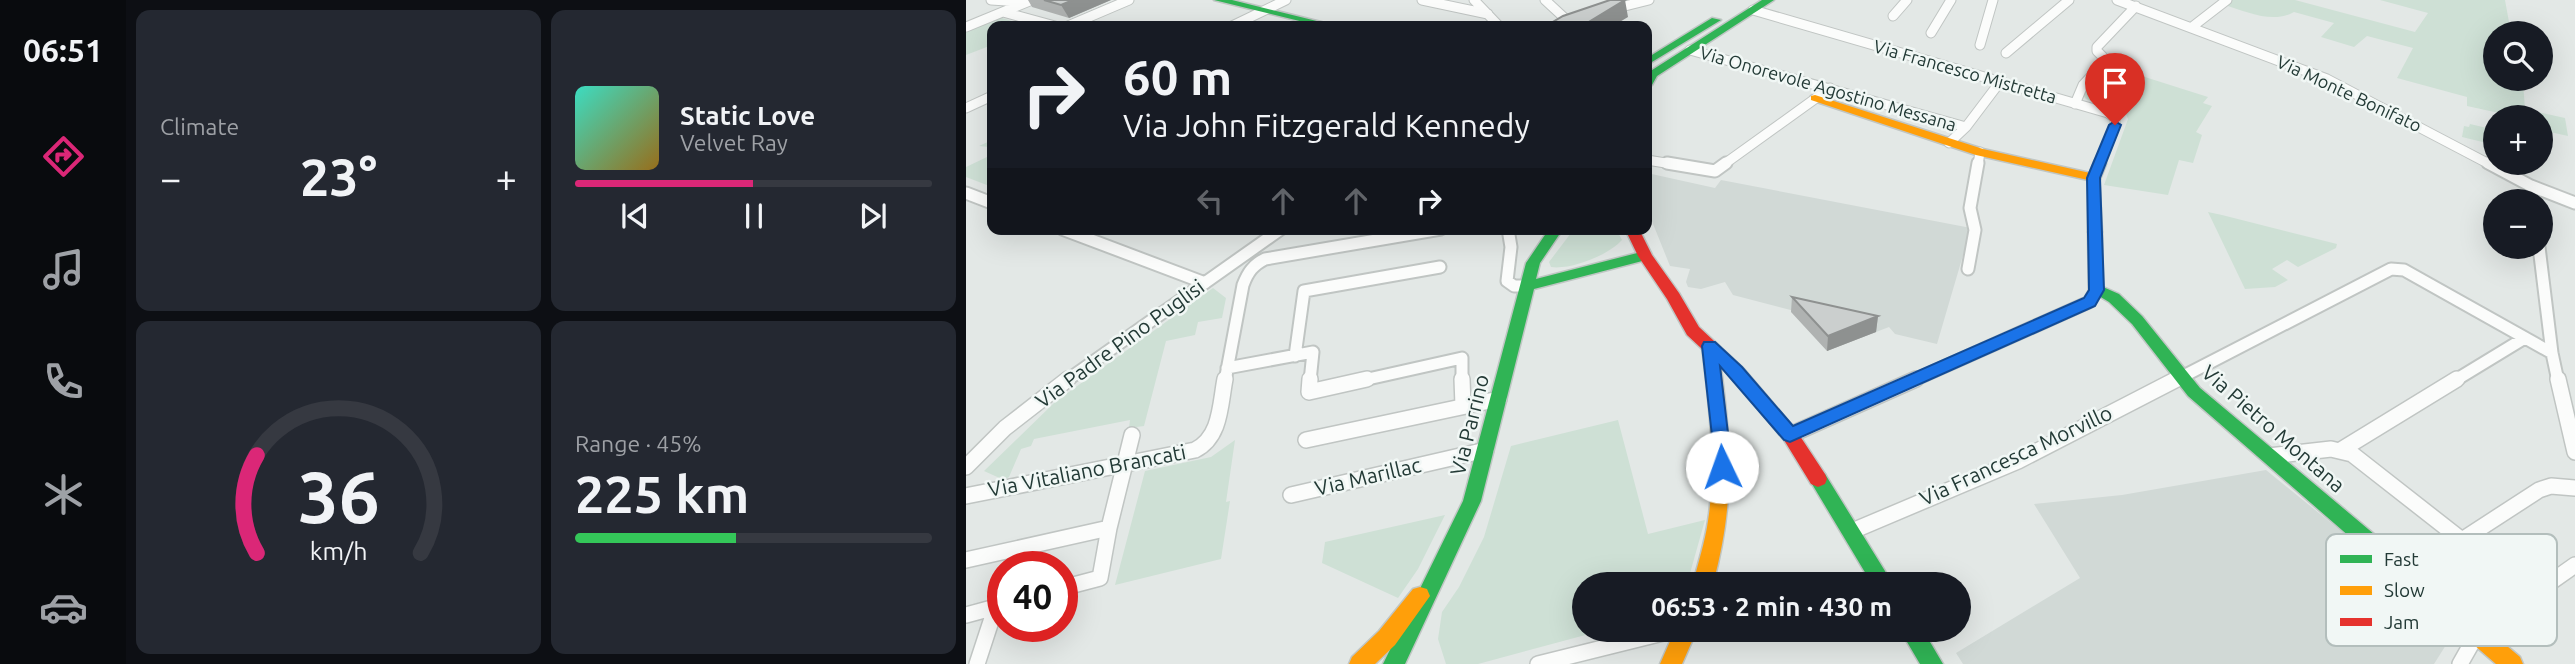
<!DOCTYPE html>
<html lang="en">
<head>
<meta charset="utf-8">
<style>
	:root { --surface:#171b24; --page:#242831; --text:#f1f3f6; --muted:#9ea1a6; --line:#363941; --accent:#db2777 }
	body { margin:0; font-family:Ubuntu,sans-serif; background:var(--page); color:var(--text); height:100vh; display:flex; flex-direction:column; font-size:26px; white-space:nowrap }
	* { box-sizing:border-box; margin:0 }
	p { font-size:23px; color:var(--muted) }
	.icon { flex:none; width:38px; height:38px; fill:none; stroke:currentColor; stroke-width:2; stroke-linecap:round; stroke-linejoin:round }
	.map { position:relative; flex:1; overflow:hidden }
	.side { display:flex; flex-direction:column; gap:10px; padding:10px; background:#0d0f14; width:840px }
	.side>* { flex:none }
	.banner { position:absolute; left:21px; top:21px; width:665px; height:214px; border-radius:14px; box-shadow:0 7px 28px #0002; background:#171b24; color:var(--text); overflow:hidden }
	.controls { position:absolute; left:1517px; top:21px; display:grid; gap:14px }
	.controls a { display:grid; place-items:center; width:70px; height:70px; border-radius:50%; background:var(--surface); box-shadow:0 7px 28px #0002; font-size:35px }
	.speed { position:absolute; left:21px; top:551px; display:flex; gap:14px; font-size:35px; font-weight:700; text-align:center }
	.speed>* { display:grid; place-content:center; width:91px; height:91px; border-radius:50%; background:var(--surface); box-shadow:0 7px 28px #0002; line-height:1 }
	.speed .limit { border:10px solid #d22; background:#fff; color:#111 }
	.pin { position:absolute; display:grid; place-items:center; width:60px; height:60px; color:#fff; margin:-72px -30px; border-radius:50% 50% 50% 0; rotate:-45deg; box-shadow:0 0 7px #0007 }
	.pin .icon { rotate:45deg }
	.me { position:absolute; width:77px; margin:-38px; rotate:357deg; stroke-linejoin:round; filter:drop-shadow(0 0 5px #0008) }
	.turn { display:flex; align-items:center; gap:24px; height:147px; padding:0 21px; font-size:32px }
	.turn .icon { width:91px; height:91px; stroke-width:2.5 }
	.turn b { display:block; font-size:49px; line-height:60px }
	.lanes { display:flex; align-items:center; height:66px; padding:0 21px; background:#0003; justify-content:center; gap:35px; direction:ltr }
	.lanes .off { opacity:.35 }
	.big { font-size:52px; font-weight:600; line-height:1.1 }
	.side .tile { flex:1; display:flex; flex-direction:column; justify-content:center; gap:10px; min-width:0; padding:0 24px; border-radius:14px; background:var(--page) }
	.side .dial { align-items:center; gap:0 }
	.dial svg { height:182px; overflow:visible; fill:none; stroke:var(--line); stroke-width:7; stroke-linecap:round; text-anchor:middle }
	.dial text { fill:var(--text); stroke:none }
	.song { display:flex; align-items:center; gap:21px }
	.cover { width:84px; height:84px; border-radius:10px; background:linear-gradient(135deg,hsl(170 70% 55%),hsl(40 70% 35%)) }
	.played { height:7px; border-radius:4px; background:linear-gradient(90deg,var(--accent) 50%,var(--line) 50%) }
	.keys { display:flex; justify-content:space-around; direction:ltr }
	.heat { display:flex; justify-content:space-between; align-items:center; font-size:38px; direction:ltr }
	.charge { height:10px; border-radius:5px; background:linear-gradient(90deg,#34c759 45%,var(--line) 0) }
	.side .tiles { flex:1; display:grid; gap:10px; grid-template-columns:repeat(2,1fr) }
	.trip { position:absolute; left:606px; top:572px; width:399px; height:70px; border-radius:35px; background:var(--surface); box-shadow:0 7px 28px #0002; font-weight:600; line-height:70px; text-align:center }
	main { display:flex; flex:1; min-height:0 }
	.menu { display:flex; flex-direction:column; width:126px; justify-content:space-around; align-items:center; background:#090b0e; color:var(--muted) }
	.menu .icon { width:49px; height:49px }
	.menu .current { color:var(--accent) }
	.menu b { font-size:32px; color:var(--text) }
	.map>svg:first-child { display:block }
	.built { fill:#d1d9d6 }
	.green { fill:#cee0d5 }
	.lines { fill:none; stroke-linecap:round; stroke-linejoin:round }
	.street-far2-casing { stroke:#c0c5c3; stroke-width:11 }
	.street-far1-casing { stroke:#c0c5c3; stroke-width:15 }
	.street-casing { stroke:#c0c5c3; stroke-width:18 }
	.fast-casing { stroke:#c0c6c4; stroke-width:3 }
	.slow-casing { stroke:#c0c6c4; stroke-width:3 }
	.jam-casing { stroke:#c0c6c4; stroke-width:3 }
	.street-far2 { stroke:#fbfcfb; stroke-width:9 }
	.street-far1 { stroke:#fbfcfb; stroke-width:11 }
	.street { stroke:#fbfcfb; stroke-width:15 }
	.fast { fill:#30b455; fill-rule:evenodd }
	.slow { fill:#ff9f0a; fill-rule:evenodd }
	.jam { fill:#e5322d; fill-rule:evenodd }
	.wall { fill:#afb2b1 }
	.shaded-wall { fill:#8e9190 }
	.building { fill:#cbcfce; stroke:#8e9190; stroke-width:2 }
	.route { fill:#1a73e8; stroke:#114b97; stroke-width:2 }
	.labels { text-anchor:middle; stroke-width:5; stroke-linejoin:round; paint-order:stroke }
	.far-street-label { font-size:18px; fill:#233a36; stroke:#f1f7f5 }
	.street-label { font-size:21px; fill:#233a36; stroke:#f1f7f5 }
	.key { fill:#f1f7f5; stroke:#b3bebc; stroke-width:2 }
	.key-label { font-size:19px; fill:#233a36 }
</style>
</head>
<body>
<main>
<nav class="menu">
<b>06:51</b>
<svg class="icon current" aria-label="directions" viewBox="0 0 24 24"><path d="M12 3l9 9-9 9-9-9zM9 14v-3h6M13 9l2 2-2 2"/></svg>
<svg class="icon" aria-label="music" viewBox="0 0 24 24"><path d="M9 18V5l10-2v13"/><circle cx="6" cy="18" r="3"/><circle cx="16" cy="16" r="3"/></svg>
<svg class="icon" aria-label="phone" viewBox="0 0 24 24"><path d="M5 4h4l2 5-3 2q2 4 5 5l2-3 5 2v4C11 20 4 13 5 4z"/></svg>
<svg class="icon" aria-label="climate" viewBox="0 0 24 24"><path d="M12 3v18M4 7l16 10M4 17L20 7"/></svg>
<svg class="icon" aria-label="car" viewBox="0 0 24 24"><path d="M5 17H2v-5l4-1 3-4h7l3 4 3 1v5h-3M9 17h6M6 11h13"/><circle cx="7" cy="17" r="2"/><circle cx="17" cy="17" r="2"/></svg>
</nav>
<section class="side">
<div class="tiles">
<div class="tile"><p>Climate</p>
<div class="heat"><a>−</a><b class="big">23°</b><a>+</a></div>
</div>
<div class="tile">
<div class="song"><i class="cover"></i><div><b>Static Love</b><p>Velvet Ray</p></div></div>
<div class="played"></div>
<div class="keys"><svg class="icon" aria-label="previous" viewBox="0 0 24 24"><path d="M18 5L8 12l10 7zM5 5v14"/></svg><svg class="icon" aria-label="pause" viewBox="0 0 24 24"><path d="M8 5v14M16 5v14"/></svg><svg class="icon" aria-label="next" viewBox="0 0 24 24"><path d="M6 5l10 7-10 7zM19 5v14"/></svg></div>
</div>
<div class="tile dial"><svg viewBox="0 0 100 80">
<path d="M14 69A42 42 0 1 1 86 69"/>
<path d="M14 69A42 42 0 0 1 14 26" stroke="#db2777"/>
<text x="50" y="56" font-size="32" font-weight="700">36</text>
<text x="50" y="72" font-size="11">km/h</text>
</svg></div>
<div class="tile"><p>Range · 45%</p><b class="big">225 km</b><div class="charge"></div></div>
</div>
</section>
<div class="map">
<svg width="1609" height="664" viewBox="0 0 1609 664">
	<rect width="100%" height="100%" fill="#e3e8e6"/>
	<path class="built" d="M 681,173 L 749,188 L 755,180 L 1005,228 L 971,344 L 929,334 L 923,327 L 910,332 L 767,295 L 759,282 L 735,289 L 722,287 L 720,282 L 724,269 L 704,266 L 681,209 Z
		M 1300,470 L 1492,626 L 1468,664 L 997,664 L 990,653 L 1114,578 L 1068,504 L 1156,495 Z"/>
	<path class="green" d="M 1265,0 L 1329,0 L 1449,32 L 1462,13 L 1414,0 L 1539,0 L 1545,33 L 1530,33 L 1530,79 L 1550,79 L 1557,82 L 1559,109 L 1599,118 L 1602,136 L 1575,130 L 1575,117 L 1534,117 L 1533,113 L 1501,106 L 1501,97 L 1431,78 L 1447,48 L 1401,36 L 1388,47 L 1355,37 L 1368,23 L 1328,12 C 1307,24 1281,12 1259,5 Z
		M 33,17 L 49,22 L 39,26 L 26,26 L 26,31 L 23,33 L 26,35 L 26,45 L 0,55 L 0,30 Z
		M 1141,65 L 1242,97 L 1237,103 L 1246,106 L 1230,132 L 1236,135 L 1227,163 L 1213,160 L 1202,195 L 1138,185 L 1162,119 L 1159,112 L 1120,99 L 1115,93 Z
		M 1504,124 L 1529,130 L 1529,145 L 1496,137 L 1498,126 L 1503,127 Z
		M 26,140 L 26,187 L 0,177 L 0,167 L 21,157 L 23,147 L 13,146 Z
		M 1242,212 L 1256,215 L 1371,244 L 1370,248 L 1332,267 L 1321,260 L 1306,269 L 1322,280 L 1309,287 L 1279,289 Z
		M 608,229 L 650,229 L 656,240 C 643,255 605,270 585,267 L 583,262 Z
		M 247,288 L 260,298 L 256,318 L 232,322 L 229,335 L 200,341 L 178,426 L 163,428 L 164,420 L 68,439 L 65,446 L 55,449 L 43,477 L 38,480 L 18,471 L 89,402 Z
		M 652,420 L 682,534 L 739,520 L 721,584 L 618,584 L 618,630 L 638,630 L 512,664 L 480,664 L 472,639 L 476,612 L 493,587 L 518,537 L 545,446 Z
		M 269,440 L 260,502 L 264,501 L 255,559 L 149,585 L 179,471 L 245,457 Z
		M 479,515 L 452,569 L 432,598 L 356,563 L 359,542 Z"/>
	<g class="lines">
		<g class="street-far2-casing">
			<path id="street-far2" d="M 25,0 L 56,2
				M 456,0 L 522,14
				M 508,0 L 533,26
				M 579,0 L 605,24
				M 1151,0 L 1361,79 L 1525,165
				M 647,9 L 683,0
				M 787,10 L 1142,113 L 1149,118 L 1149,125 L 1133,165
				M 37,12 L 89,26
				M 927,16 L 941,0
				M 102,26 L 163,0
				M 266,26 L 320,0
				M 0,27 L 66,0
				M 1226,27 L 1261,0
				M 965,33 L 985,0
				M 1014,45 L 1027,0
				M 724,50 L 1000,127
				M 1040,53 L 1103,0
				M 1109,104 L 1117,85 L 1140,60 L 1131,51 L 1131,47 L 1170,6
				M 0,108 L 26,96
				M 983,143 L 1000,127 L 1034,82
				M 681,160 L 712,165
				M 757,165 L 864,88
				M 1012,165 L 1014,152"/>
		</g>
		<g class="street-far1-casing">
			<path id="street-far1" d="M 701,163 L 749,171 L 760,163
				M 1522,163 L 1565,186 L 1609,203
				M 1128,178 L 1134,163
				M 0,193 L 26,203
				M 96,229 L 239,283
				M 542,229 L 545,247 L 541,281 L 548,286 L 560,286
				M 1573,247 L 1586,353 L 1592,381
				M 1002,269 L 1009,230 L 1004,208 L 1012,163
				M 329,356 L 338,291 L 474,267
				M 261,368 L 347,352 L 344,381
				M 100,381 L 315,229
				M 259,381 L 277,285 C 282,272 287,265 299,259 L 475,229
				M 393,381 L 496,358 L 496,381
				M 946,381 L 1123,302 L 1130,290
				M 1208,381 L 1425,269 L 1438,270 L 1586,353
				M 1488,381 L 1557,339"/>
		</g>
		<g class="street-casing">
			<path id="street" d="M 344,379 L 343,392 L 401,379
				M 496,379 L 497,406
				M 1592,379 L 1609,452
				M 824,435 L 950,379
				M 340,440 L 533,399
				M 1375,450 L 1491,379
				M 1303,456 L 1365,449 L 1386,454 L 1566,595
				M 0,467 L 39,428 L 102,379
				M 325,495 L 520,450
				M 0,496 L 229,450 C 255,437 254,405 259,379
				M 884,532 L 1052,461 L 1211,379
				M 1496,540 L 1573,490 L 1585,486 L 1609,488
				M 0,560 L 143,528
				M 96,588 L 134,578 L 143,528 L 166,435
				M 0,615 L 37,605
				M 11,664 L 30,606
				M 572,664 L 709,630
				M 1494,664 L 1511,634 L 1609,565"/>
		</g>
		<g class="fast-casing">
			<path id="fast" d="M 248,0 L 266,0 L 371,26 L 354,26 Z
				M 796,0 L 808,0 L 691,76 L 686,85 L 681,86 L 683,72 Z
				M 746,18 L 755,20 L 681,65 L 681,58 Z
				M 1129,228 L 1136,232 L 1137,287 L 1153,294 L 1176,316 L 1234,388 L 1483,597 L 1486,604 L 1483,611 L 1476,614 L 1469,611 L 1222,396 L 1166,324 L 1143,302 L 1123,290 L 1122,232 Z
				M 583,229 L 597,229 L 574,263 L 570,279 L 679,251 L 686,256 L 684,259 L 568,289 L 515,501 L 439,664 L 417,664 L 497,501 L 560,263 Z
				M 852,471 L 859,474 L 927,584 L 906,584 L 843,479 L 845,474 Z
				M 934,630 L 957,630 L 977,664 L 954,664 Z"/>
		</g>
		<g class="slow-casing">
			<path id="slow" d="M 849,95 L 1017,149 L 1133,175 L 1136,232 L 1129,236 L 1122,232 L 1122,180 L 1010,155 L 845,100 L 845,96 Z
				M 744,340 L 752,346 C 764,436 771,495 747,584 L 727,584 C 732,563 739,542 742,521 C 751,463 743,404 736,346 Z
				M 454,587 L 461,589 L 464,596 L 429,645 L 409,664 L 383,664 L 386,657 L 413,631 L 447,589 Z
				M 1476,594 L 1483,597 L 1554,657 L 1557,664 L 1530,664 L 1469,611 L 1466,604 L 1469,597 Z
				M 709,630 L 731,630 L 716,664 L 694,664 Z"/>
		</g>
		<g class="jam-casing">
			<path id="jam" d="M 659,229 L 673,229 L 686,255 L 713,293 L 733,327 L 777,368 L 830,430 L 859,474 L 861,479 L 859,484 L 852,487 L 845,484 L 818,440 L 765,376 L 721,335 L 701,299 L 672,256 Z"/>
		</g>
		<use href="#street-far2" class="street-far2"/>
		<use href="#street-far1" class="street-far1"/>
		<use href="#street" class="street"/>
		<use href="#fast" class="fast"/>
		<use href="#slow" class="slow"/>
		<use href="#jam" class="jam"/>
	</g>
	<path class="wall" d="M 62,0 L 145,0 L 103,18 L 66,7 Z
		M 826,297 L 912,316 L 910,332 L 861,351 L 825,312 Z"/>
	<path class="shaded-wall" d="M 107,0 L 145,0 L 103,18 L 95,5 Z
		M 659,0 L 662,17 L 647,26 L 616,26 Z
		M 912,316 L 910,332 L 861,351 L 862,336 Z"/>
	<path class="building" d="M 78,0 L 107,0 L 95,5 Z
		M 644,0 L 659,0 L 616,26 L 580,26 L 597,16 Z
		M 826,297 L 912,316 L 862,336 Z"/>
	<path class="route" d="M 1149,121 L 1155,125 L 1134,178 L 1138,290 L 1129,306 L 824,442 L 818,440 L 754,366 L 766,467 L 763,472 L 756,474 L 750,472 L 736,346 L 738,342 L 749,342 L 776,367 L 827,426 L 1118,298 L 1123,290 L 1121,178 L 1143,125 Z"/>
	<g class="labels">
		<g class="far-street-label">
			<text transform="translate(999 72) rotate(16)" y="6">Via Francesco Mistretta</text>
			<text transform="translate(862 89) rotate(16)" y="6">Via Onorevole Agostino Messana</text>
			<text transform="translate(1383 94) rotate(25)" y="6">Via Monte Bonifato</text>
		</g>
		<g class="street-label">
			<text transform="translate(154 344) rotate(-36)" y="7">Via Padre Pino Puglisi</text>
			<text transform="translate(504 425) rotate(-76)" y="7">Via Parrino</text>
			<text transform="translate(1307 429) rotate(41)" y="7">Via Pietro Montana</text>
			<text transform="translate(1050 456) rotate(-25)" y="7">Via Francesca Morvillo</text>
			<text transform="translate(121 471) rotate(-11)" y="7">Via Vitaliano Brancati</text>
			<text transform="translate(402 477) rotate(-13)" y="7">Via Marillac</text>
		</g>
	</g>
	<rect x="1360" y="534" width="231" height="112" rx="10" class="key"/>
	<rect x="1374" y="555" width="32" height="8" fill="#30b455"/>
	<rect x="1374" y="586" width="32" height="9" fill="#ff9f0a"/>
	<rect x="1374" y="618" width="32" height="8" fill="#e5322d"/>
	<g class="key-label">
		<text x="1418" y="566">Fast</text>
		<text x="1418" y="597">Slow</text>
		<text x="1418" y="629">Jam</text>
	</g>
</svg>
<div class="controls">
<a><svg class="icon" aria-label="search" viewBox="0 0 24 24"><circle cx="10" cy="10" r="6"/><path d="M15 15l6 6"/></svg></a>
<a>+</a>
<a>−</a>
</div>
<div class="speed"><div class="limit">40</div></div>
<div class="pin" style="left:1149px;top:125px;background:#d93025"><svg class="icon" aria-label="arrive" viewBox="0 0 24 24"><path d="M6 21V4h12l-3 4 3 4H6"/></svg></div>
<svg class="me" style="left:756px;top:467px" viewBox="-20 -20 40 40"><circle r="19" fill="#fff"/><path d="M0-13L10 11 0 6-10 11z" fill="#1a73e8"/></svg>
<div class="trip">06:53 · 2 min · 430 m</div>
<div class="banner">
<div class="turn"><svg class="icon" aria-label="right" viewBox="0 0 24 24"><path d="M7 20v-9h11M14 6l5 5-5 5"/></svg><div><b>60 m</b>Via John Fitzgerald Kennedy</div></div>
<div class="lanes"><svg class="icon off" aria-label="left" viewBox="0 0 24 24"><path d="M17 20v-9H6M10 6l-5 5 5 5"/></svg><svg class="icon off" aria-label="ahead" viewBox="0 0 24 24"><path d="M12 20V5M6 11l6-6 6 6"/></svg><svg class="icon off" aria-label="ahead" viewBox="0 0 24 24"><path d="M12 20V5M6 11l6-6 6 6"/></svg><svg class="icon" aria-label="right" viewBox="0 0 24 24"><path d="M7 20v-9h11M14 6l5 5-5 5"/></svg></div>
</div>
</div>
</main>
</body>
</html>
